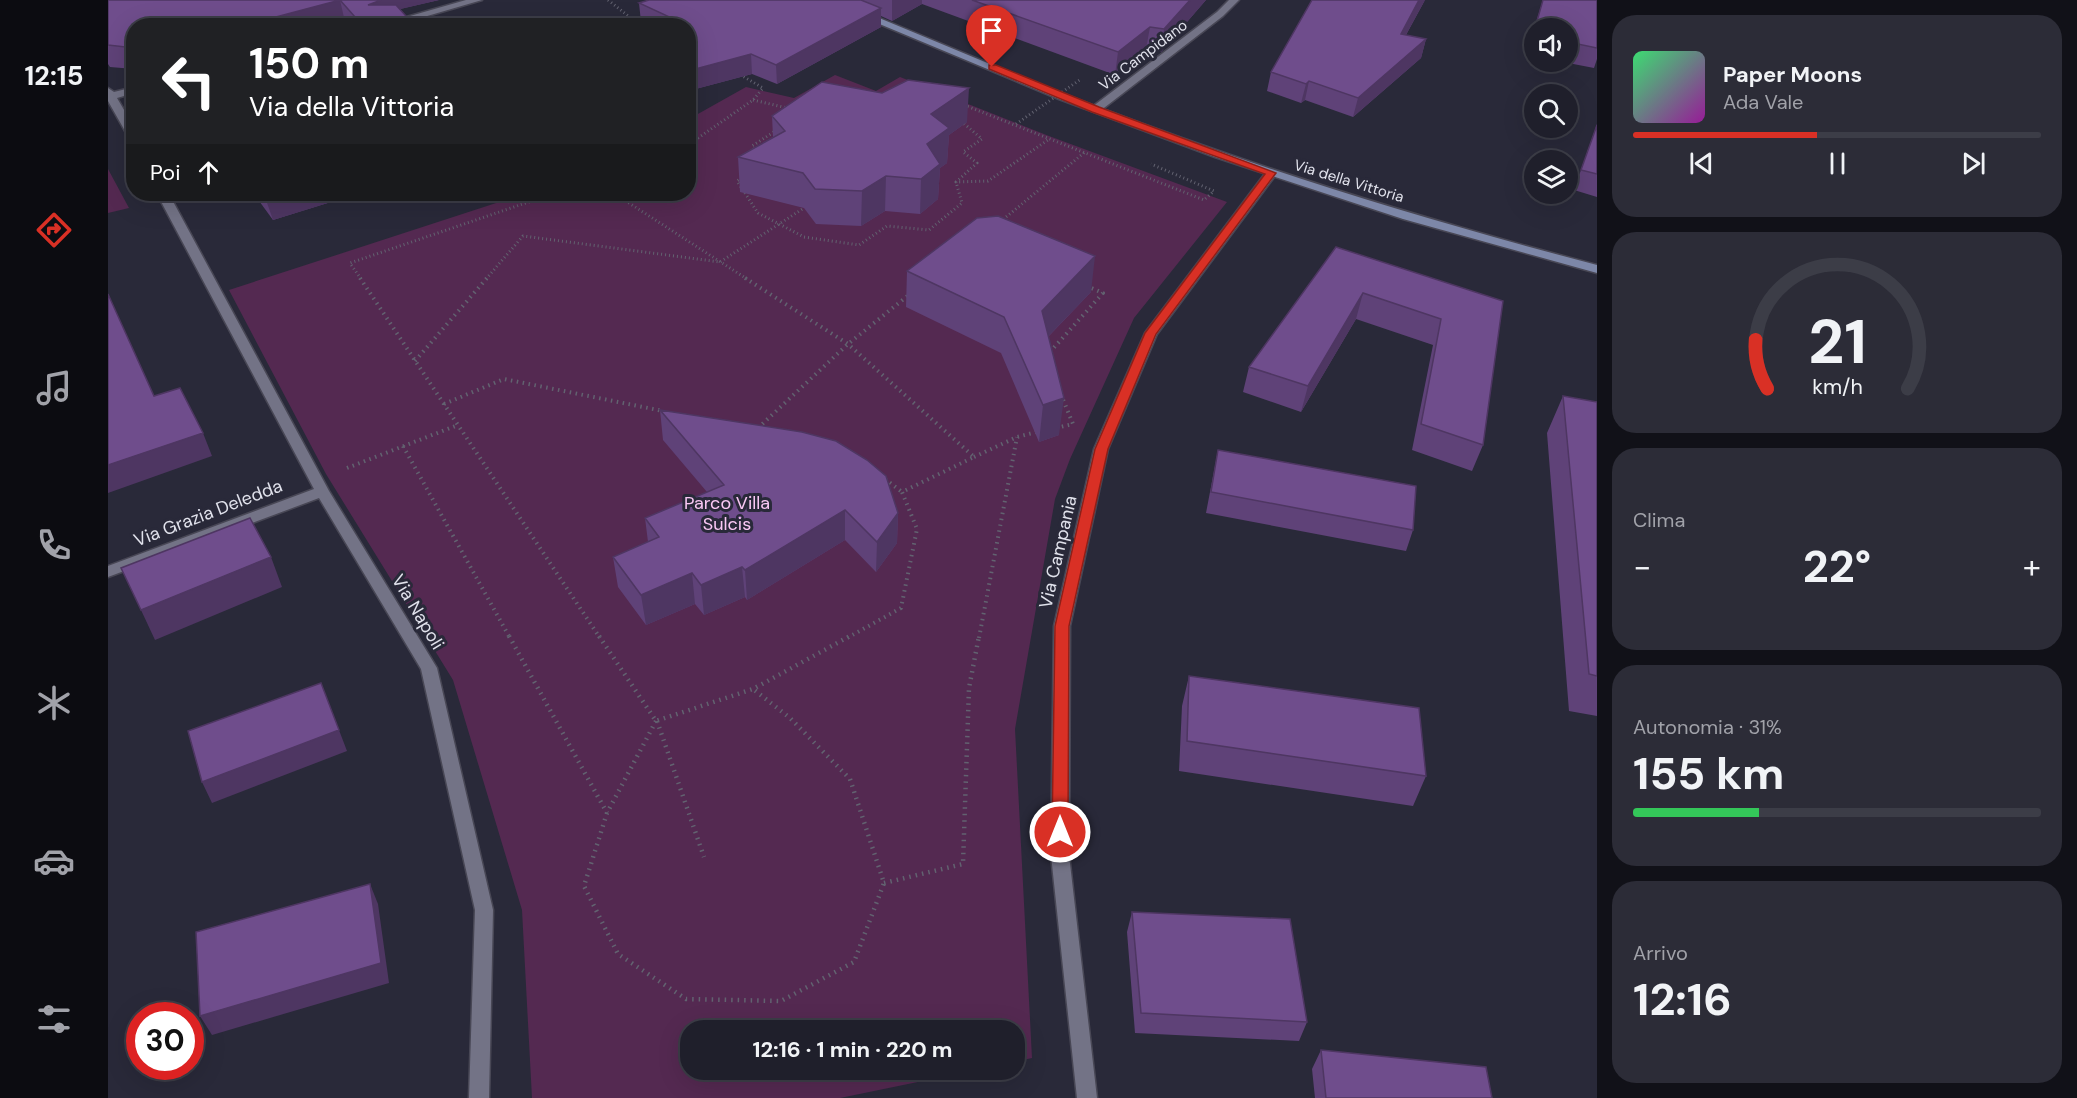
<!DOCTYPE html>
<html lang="it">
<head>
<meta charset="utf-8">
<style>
	:root { --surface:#1f1f2b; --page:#2c2c37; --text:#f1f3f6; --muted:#a1a2a9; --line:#3c3d47; --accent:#d93025 }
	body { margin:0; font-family:"DM Sans",sans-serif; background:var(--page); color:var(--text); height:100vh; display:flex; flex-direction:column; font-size:22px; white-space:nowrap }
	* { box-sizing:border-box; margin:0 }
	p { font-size:20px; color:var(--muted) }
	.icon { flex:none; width:33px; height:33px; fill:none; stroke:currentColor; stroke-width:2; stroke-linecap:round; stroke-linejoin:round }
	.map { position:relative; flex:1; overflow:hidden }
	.panel { display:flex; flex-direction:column; gap:15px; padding:15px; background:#111118; width:480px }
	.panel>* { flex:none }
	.hud { position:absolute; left:18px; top:18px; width:570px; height:183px; border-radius:24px; box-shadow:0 6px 24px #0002,0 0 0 2px var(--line); background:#202124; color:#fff; overflow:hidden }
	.controls { position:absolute; left:1416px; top:18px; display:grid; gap:12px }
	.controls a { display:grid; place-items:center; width:54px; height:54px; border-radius:50%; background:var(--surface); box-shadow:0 6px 24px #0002,0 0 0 2px var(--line); font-size:30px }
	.speed { position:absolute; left:18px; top:1002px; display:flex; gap:12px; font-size:30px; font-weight:700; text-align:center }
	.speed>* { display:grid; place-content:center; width:78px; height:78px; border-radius:50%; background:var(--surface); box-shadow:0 6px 24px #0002,0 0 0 2px var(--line); line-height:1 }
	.speed .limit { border:9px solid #d22; background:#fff; color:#111 }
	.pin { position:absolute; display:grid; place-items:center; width:51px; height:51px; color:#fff; margin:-62px -26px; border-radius:50% 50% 50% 0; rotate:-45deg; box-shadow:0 0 6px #0007 }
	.pin .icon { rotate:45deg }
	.me { position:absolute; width:66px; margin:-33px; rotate:0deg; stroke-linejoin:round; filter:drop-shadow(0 0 4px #0008) }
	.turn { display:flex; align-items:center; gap:21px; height:126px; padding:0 24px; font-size:27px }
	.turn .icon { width:78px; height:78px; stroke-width:2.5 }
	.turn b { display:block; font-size:42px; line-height:51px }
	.then { display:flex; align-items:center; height:57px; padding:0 24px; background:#0003; gap:12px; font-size:22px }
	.big { font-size:45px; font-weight:700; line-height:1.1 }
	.panel .widget { flex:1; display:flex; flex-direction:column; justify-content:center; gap:9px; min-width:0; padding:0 21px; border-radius:24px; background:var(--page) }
	.panel .dial { align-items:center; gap:0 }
	.dial svg { height:156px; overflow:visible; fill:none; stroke:var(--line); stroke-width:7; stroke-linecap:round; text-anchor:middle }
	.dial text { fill:var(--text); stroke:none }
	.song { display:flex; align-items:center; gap:18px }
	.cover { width:72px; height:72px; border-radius:9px; background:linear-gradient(135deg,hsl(140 70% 55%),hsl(300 70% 35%)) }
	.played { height:6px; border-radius:3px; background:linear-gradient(90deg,var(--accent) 45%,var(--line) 45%) }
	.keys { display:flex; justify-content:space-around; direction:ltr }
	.heat { display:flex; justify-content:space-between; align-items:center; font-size:33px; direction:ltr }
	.charge { height:9px; border-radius:4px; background:linear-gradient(90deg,#34c759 31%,var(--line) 0) }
	.trip { position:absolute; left:572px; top:1020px; width:345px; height:60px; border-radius:24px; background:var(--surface); box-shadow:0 6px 24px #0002,0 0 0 2px var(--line); font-weight:700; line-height:60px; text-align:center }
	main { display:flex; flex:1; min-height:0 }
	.menu { display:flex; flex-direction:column; width:108px; justify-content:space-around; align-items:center; background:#0c0c11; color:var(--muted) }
	.menu .icon { width:42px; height:42px }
	.menu .active { color:var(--accent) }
	.menu b { font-size:27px; color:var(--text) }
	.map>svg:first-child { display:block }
	.green { fill:#542951 }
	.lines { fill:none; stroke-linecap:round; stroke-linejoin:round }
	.street-casing { stroke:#484755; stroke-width:3 }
	.secondary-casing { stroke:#484755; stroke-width:3 }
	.path-far2 { stroke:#626270; stroke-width:3; stroke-dasharray:1 3; stroke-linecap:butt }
	.path-far1 { stroke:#626270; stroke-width:4; stroke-dasharray:1.5 4.5; stroke-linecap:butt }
	.path { stroke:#626270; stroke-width:4.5; stroke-dasharray:1.5 5; stroke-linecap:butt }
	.street { fill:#737386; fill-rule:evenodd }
	.secondary { fill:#7d87a8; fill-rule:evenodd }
	.path-bridge { stroke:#626270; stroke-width:3; stroke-dasharray:1 3; stroke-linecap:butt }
	.wall { fill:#5f4278 }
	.shaded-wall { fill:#4e3662 }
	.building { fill:#6f4d8c; stroke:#4e3662; stroke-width:1.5 }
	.route { fill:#d93025; stroke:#8d1f18; stroke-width:1.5 }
	.labels { text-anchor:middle; stroke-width:6; stroke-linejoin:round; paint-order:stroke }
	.far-street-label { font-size:15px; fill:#e1e2ec; stroke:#292939 }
	.park-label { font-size:18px; fill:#fac8f5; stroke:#292939 }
	.street-label { font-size:18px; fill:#e1e2ec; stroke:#292939 }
</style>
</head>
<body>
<main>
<nav class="menu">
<b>12:15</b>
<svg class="icon active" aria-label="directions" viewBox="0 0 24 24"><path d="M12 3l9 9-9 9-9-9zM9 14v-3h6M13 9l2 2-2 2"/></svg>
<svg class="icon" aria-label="music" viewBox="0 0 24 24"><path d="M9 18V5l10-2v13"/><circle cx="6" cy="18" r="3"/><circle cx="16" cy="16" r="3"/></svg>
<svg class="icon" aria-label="phone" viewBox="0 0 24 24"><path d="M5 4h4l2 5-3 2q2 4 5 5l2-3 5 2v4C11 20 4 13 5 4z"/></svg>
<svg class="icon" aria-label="climate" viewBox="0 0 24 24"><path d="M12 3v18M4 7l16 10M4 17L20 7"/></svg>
<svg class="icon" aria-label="car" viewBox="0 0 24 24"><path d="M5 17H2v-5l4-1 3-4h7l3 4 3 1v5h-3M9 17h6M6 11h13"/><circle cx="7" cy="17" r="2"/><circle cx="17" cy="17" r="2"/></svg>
<svg class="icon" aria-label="filters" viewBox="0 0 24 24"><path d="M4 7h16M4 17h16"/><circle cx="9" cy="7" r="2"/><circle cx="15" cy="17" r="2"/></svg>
</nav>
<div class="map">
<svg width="1489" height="1098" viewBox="0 0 1489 1098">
	<rect width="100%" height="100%" fill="#292939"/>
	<path class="green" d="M 727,75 L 768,91 L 792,77 L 941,136 L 1119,202 L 1026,318 L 962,459 L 947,499 L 907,729 L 924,1058 L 906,1062 L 906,1030 L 582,1030 L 582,1070 L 868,1070 L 732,1098 L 424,1098 L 414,910 L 345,680 L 218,474 L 121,290 L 416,194 L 580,194 L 581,119 L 638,87 L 686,98 Z
		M 0,169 L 21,208 L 0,213 Z"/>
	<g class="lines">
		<g class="street-casing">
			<path id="street" d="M 358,0 L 374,0 L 285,26 L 267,26 Z
				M 1121,0 L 1131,0 L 1115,16 L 992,111 L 984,111 L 984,107 L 1109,12 Z
				M 26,87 L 26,93 L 9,98 L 26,127 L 26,141 L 21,138 L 0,101 L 0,88 L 6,92 Z
				M 1163,170 L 1169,173 L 1049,334 L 1000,449 L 962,626 L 961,855 L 989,1098 L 969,1098 L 943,855 L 946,626 L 986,449 L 1037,333 L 1159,171 Z
				M 49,194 L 61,194 L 221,491 L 329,668 L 385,910 L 381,1098 L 361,1098 L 367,910 L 313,669 L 211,498 L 0,577 L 0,566 L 206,489 Z"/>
		</g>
		<g class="secondary-casing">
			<path id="secondary" d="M 714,0 L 727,0 C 816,36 903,74 992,108 C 1155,170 1321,221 1489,265 L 1489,273 L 1295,219 L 1107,157 L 951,99 Z"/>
		</g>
		<path class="path-far2" d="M 500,0 L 533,26
			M 645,100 L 679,108
			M 856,105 L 1096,200 L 1106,191 L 1043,164
			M 853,121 L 874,139 L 855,152 L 869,163 L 848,182 L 880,181 L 940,140
			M 580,145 L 645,100 L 655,88 L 631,74
			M 648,152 L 644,146 L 669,130
			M 634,178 L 629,181 L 650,213 L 696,237 L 751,245 L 779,226 L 821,230 L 854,203 L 848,182
			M 507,194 L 639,279
			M 892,222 L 977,152
			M 253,279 L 242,263 L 444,194
			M 378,279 L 415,236 L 612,262 L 696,208"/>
		<path class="path-far1" d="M 252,278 L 492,638
			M 637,278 L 740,344 L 866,457 L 794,492 L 809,529 L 793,608 L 739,638
			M 942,352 L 995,293 L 981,287
			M 307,361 L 379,278
			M 336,404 L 396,379 L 555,411
			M 650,428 L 740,344 L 802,294
			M 948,428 L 965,424 L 954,397
			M 295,446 L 402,638
			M 866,457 L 909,437 L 932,431
			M 239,468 L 350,425
			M 777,479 L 794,492
			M 871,638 L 909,437"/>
		<path class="path" d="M 401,636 L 499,813
			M 491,636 L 548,721 L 645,689 L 742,636
			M 548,721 L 499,813 L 476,886 L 510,954 L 578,999 L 673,1001 L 746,962 L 776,883 L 742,779 L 682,718 L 645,689
			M 549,721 L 596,857
			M 776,883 L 855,864 L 861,688 L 871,636"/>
		<use href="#street" class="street"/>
		<use href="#secondary" class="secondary"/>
		<path class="path-bridge" d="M 908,124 L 973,79"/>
	</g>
	<path class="wall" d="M 0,0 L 331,0 L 292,9 L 307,26 L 241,26 L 237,22 L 222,26 L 26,26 L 26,69 L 2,67 L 0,64 Z
		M 541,0 L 1098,0 L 1053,52 L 1038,49 L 1007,75 L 814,4 L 784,21 L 773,16 L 773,27 L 669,84 L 644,74 L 580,91 L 580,26 L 541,26 L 533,22 L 531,3 Z
		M 1317,0 L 1298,35 L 1318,39 L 1313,58 L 1245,117 L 1197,100 L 1193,103 L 1159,91 L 1163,72 Z
		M 1435,0 L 1489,0 L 1489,59 L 1486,68 L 1455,62 L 1460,62 L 1460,28 L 1426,28 L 1426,56 L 1418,54 Z
		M 664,116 L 859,122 L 841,135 L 839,163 L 832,168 L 830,199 L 812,214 L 777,211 L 753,226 L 708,224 L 696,208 L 632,192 L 630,157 L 665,137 Z
		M 1489,124 L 1489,197 L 1466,190 Z
		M 146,194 L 238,194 L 239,197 L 165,220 Z
		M 1228,247 L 1395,301 L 1375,445 L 1364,471 L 1304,450 L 1325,345 L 1248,319 L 1193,412 L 1135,392 L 1141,367 Z
		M 799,271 L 983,292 L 940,337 L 951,435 L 931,442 L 893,353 L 798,307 Z
		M 1455,396 L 1489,402 L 1489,716 L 1461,711 L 1439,433 Z
		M 552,410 L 790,513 L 789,543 L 768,572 L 737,540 L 639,600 L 637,597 L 596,615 L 587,604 L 538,625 L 510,587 L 505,557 L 540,542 L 537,518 L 599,492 L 555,440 Z
		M 1110,450 L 1305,530 L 1298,551 L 1098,513 Z
		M 1081,676 L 1318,776 L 1305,806 L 1071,771 L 1074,706 Z
		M 1024,912 L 1199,1022 L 1191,1041 L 1027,1033 L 1019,932 Z
		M 1213,1050 L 1384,1098 L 1207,1098 L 1204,1069 Z"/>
	<path class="shaded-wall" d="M 232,0 L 237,22 L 222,26 L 134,26 Z
		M 273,0 L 331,0 L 284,11 L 260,5 Z
		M 784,0 L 814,0 L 814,4 L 784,21 Z
		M 1082,0 L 1098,0 L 1053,52 L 1056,29 Z
		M 1311,0 L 1317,0 L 1288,53 L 1293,34 Z
		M 773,8 L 773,27 L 669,84 L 668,65 Z
		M 1042,27 L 1038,49 L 1007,75 L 1010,52 Z
		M 1318,39 L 1313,58 L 1245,117 L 1250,98 Z
		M 643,54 L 644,74 L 580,91 L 580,71 Z
		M 1201,81 L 1197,100 L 1193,103 L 1198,84 Z
		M 861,88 L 859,122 L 841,135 L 839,163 L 832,168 L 830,199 L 812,214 L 813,179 L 823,114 Z
		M 778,176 L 777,211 L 753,226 L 754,191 Z
		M 169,194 L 238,194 L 239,197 L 165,220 L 157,197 Z
		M 987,256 L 983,292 L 930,347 L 934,311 Z
		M 1255,293 L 1248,319 L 1193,412 L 1200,386 Z
		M 956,398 L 951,435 L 931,442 L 935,405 Z
		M 95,433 L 104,456 L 0,493 L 0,465 Z
		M 737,510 L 737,540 L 639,600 L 637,570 Z
		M 790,513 L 789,543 L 768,572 L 769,542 Z
		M 163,557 L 174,587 L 47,640 L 33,610 Z
		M 634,567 L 637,597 L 596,615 L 593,585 Z
		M 584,573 L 587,604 L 538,625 L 533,595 Z
		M 213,683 L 239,751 L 104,803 L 94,782 Z
		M 262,884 L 270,904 L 281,983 L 104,1035 L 92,1016 Z"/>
	<path class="building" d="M 0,0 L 273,0 L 260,5 L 288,5 L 307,26 L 255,26 L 232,0 L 134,26 L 26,26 L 26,48 L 0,45 Z
		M 541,0 L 753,0 L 773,8 L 668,65 L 643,54 L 580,71 L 580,26 L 545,26 L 568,20 L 531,3 Z
		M 864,0 L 1082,0 L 1056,29 L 1042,27 L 1010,52 Z
		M 1204,0 L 1311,0 L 1293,34 L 1318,39 L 1250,98 L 1201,81 L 1198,84 L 1163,72 Z
		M 1435,0 L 1489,0 L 1489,48 L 1460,42 L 1460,28 L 1427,28 Z
		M 800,80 L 861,88 L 823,114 L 841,128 L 819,144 L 832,164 L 813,179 L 778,176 L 754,191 L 707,189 L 695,173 L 630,157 L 677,131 L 664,116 L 714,82 L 774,93 Z
		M 1489,125 L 1489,174 L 1473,170 Z
		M 155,194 L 169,194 L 157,197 Z
		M 890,216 L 987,256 L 934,311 L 956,398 L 935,405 L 896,317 L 799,271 L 869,218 Z
		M 1228,247 L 1395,301 L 1375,445 L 1313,424 L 1333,319 L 1255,293 L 1200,386 L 1141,367 Z
		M 0,294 L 46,396 L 72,388 L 95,433 L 0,465 Z
		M 1455,396 L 1489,402 L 1489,676 L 1481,674 Z
		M 552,410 L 694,432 L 728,441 L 759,460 L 778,476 L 790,513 L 769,542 L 737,510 L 637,570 L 634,567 L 593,585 L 584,573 L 533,595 L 505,557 L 551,537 L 537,518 L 616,485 Z
		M 1110,450 L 1308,486 L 1305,530 L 1103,492 Z
		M 142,518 L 163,557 L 33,610 L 13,568 Z
		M 1081,676 L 1311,708 L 1318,776 L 1079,741 Z
		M 213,683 L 231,730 L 94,782 L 80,731 Z
		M 262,884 L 273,963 L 92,1016 L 88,932 Z
		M 1024,912 L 1182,919 L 1199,1022 L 1033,1013 Z
		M 1213,1050 L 1378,1067 L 1384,1098 L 1218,1098 Z"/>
	<path class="route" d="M 881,65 L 888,65 L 991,107 L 1168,173 L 1048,334 L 1000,449 L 961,626 L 960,832 L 958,837 L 946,837 L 944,832 L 947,626 L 987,449 L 1037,333 L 1157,174 L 984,112 L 881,69 Z"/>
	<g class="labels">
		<g class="far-street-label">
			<text transform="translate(1035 55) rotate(-37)" y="5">Via Campidano</text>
			<text transform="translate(1241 181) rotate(17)" y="5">Via della Vittoria</text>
		</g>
		<g class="park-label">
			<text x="619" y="509">Parco Villa<tspan x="619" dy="21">Sulcis</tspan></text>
		</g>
		<g class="street-label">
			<text transform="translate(100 513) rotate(-21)" y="6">Via Grazia Deledda</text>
			<text transform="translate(950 552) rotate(-77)" y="6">Via Campania</text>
			<text transform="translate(310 612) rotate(59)" y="6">Via Napoli</text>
		</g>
	</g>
</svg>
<div class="controls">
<a><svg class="icon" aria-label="sound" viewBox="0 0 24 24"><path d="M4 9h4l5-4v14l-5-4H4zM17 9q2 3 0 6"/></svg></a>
<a><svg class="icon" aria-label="search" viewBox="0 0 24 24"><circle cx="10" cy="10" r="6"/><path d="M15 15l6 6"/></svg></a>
<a><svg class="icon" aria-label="layers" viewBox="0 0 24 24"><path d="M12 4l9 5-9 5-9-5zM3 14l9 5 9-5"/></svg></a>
</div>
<div class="speed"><div class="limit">30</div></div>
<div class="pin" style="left:884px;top:67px;background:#d93025"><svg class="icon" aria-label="arrive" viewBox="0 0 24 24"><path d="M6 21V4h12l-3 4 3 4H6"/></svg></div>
<svg class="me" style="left:952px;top:832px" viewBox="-20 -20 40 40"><circle r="17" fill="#d93025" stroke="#fff" stroke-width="3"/><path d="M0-11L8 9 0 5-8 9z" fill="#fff"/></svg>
<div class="trip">12:16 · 1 min · 220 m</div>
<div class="hud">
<div class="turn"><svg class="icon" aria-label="left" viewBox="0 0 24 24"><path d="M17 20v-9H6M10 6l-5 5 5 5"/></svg><div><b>150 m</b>Via della Vittoria</div></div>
<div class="then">Poi<svg class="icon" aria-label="ahead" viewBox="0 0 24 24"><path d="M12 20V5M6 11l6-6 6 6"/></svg></div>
</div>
</div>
<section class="panel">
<div class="widget">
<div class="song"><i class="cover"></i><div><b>Paper Moons</b><p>Ada Vale</p></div></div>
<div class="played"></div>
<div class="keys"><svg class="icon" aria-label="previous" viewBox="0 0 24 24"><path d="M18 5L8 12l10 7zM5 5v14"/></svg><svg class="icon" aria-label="pause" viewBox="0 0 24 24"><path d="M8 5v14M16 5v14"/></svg><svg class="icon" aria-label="next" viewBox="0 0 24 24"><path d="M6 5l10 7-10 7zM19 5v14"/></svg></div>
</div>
<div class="widget dial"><svg viewBox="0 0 100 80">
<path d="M14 69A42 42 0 1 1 86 69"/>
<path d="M14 69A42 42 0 0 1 8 44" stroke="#d93025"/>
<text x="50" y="56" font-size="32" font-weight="700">21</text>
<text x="50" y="72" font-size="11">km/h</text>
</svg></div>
<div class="widget"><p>Clima</p>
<div class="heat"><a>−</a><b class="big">22°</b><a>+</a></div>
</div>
<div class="widget"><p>Autonomia · 31%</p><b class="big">155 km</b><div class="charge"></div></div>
<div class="widget"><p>Arrivo</p><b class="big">12:16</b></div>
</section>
</main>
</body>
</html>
